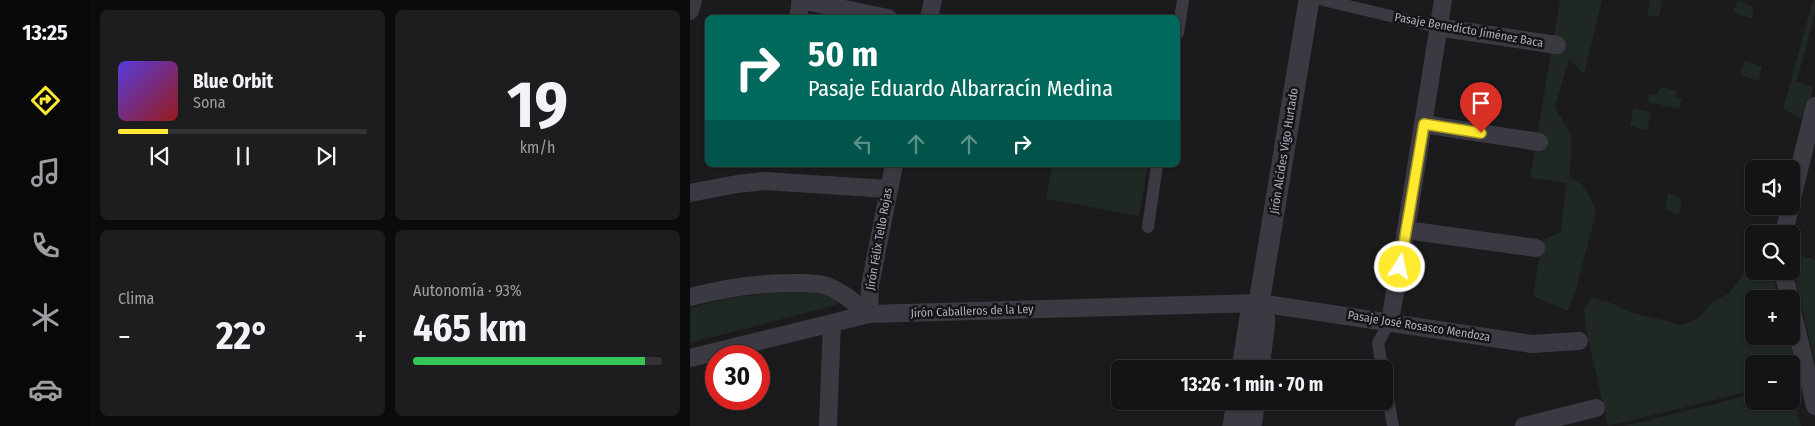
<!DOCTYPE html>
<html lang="es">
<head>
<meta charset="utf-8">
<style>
	:root { --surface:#141416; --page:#1d1d1f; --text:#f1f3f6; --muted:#9d9ea1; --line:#333335; --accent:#ffea2f }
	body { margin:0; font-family:"Fira Sans Condensed",sans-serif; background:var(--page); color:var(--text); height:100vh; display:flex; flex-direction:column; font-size:19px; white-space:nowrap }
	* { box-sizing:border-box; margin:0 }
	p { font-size:16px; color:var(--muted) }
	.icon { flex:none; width:28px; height:28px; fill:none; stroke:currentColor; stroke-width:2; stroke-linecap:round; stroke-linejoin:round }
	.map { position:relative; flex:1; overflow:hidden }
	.side { display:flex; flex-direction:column; gap:10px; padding:10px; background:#0b0b0c; width:600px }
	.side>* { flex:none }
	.hud { position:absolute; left:15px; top:15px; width:475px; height:152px; border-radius:8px; box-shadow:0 1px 4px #0004,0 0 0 1px var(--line); background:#00695c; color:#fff; overflow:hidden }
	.controls { position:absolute; left:1055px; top:160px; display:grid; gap:10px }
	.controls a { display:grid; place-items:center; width:55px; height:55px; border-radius:8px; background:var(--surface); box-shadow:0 1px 4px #0004,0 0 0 1px var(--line); font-size:25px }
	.speed { position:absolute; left:15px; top:345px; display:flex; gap:10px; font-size:25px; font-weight:700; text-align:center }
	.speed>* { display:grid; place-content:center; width:65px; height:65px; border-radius:50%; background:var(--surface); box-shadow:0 1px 4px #0004,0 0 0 1px var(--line); line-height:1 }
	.speed .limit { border:8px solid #d22; background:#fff; color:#111 }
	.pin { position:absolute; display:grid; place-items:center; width:42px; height:42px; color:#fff; margin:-51px -21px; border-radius:50% 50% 50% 0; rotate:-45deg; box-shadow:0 0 5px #0007 }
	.pin .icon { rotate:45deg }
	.me { position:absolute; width:55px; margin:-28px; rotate:10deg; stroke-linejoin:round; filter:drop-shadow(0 0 4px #0008) }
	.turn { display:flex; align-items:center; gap:18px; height:105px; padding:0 20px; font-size:22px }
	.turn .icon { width:65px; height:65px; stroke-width:2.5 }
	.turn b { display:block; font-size:35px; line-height:42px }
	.lanes { display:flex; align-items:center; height:48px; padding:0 20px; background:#0003; justify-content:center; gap:25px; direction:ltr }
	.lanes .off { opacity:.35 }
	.big { font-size:38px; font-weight:700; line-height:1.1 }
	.side .widget { flex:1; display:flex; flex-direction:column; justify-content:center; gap:8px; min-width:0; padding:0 18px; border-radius:8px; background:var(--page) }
	.side .dial { align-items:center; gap:0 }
	.dial b { font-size:65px; line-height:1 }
	.song { display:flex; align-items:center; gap:15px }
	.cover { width:60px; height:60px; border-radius:8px; background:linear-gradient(135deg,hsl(250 70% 55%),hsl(0 70% 35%)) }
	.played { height:5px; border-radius:2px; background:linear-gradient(90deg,var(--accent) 20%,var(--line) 20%) }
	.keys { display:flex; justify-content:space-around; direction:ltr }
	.heat { display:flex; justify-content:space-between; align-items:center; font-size:28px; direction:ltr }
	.charge { height:8px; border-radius:4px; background:linear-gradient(90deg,#34c759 93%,var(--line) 0) }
	.side .tiles { flex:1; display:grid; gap:10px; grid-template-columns:repeat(2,1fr) }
	.trip { position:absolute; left:421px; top:360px; width:282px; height:50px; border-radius:8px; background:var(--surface); box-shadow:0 1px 4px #0004,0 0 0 1px var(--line); font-weight:700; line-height:50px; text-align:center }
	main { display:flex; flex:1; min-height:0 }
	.tabs { display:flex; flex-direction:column; width:90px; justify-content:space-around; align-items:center; background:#080809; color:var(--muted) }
	.tabs .icon { width:35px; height:35px }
	.tabs .on { color:var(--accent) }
	.tabs b { font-size:22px; color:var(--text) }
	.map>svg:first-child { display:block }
	.green { fill:#1f2823 }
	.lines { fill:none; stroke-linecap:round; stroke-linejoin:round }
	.pedestrian { stroke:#3b3a42; stroke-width:12 }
	.minor { stroke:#3b3a42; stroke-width:18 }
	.tertiary { stroke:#3b3a42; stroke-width:21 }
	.route-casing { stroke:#a6981f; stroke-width:12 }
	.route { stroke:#ffea2f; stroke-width:9 }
	.labels { text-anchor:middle; stroke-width:5; stroke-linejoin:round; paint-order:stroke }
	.street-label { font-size:12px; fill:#abadbd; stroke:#151518 }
</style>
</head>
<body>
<main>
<nav class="tabs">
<b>13:25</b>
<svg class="icon on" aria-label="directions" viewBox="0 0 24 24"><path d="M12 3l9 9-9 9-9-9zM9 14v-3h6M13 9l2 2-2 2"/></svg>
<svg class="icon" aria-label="music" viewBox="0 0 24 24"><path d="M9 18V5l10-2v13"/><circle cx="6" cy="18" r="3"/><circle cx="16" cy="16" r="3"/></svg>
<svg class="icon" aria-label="phone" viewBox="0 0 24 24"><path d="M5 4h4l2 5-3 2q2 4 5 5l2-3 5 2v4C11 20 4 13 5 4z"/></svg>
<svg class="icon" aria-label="climate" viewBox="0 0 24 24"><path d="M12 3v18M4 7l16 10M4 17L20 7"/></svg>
<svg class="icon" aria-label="car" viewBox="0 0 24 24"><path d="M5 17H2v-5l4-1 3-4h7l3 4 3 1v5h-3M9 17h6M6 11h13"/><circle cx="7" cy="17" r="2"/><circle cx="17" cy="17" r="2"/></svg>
</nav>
<section class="side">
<div class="tiles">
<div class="widget">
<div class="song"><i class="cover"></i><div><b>Blue Orbit</b><p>Sona</p></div></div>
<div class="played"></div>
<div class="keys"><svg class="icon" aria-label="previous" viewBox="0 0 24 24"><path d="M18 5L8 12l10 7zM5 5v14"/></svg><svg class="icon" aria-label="pause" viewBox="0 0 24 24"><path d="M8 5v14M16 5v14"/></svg><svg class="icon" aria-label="next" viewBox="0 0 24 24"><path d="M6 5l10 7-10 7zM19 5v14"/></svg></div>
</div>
<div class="widget dial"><b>19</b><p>km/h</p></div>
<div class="widget"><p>Clima</p>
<div class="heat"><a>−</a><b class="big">22°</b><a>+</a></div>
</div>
<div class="widget"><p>Autonomía · 93%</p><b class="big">465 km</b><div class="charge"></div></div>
</div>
</section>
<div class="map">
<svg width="1125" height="426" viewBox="0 0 1125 426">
	<rect width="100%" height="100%" fill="#1b1a1d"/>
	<path class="green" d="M 870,0 L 912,0 L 894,74 L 879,59 L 865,107 L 881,135 L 881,159 L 879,177 L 892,184 L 900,197 L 906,213 L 886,290 L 878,311 L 843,296 L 852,240 L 871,232 L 876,183 L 840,178 Z
		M 960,0 L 973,0 L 969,17 L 957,16 Z
		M 1048,0 L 1063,7 L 1063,19 L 1043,12 Z
		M 1123,0 L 1125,0 L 1125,13 L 1107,81 L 1123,87 L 1117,116 L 1110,118 L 1093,109 Z
		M 1054,61 L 1072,66 L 1069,81 L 1050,75 Z
		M 972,87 L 987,91 L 985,96 L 992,98 L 989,109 L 958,102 L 959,95 L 967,94 L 969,90 Z
		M 943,108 L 961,112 L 957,131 L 940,126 Z
		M 362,165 L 458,165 L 449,216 L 356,199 Z
		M 978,193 L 992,199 L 989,215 L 975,209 Z
		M 1064,242 L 1064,271 L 1082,271 L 1089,299 L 1064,299 L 1064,336 L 1098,336 L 1109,379 L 1101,381 L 1101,364 L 1064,364 L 1064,390 L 918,426 L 896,330 L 894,310 L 901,298 L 916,301 L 943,313 L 993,325 L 1011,316 L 1021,303 L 1039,293 L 1052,276 Z
		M 1104,253 L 1125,260 L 1125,362 L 1104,272 Z
		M 119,289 L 138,290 L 149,300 L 146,305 L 0,343 L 0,308 L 36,298 Z
		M 1101,387 L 1111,426 L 934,426 L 1064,394 L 1064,401 L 1101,401 Z"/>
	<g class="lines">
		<path class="pedestrian" d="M 633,0 L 747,27
			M 488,33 L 493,0
			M 458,227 L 467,165
			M 692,369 L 688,343 L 700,321
			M 695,383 L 703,426"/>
		<path class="minor" d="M 110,0 L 198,18
			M 0,11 L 3,0
			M 108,18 L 111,0
			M 239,18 L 243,0
			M 747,27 L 867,45
			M 733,124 L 849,142
			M 0,193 L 47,184 L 75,181 L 198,189
			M 1101,202 L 1125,106
			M 716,230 L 846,248
			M 1094,234 L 1100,206
			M 1093,271 L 1100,299
			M 0,297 C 34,288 68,283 103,283 C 113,283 127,282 137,286 C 153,292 166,304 179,314
			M 1101,306 L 1125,406
			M 179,314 L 180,285 L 204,165
			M 700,321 L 716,230 L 753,0
			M 0,358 L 179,314 L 569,303 L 842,344 L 889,341
			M 138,426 L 142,323
			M 834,426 L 906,408"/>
		<path class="tertiary" d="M 552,369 L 560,317 L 569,303 L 619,0
			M 569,369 L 575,320 L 569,303
			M 543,426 L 547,401
			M 561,426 L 565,401"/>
	</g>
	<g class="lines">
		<g class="route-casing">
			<path id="route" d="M 710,267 L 734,124 L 791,133"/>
		</g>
		<use href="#route" class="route"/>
	</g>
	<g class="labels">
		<g class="street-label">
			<text transform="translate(779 30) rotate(10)" y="4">Pasaje Benedicto Jiménez Baca</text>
			<text transform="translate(594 151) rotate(-81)" y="4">Jirón Alcides Vigo Hurtado</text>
			<text transform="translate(189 239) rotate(-80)" y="4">Jirón Félix Tello Rojas</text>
			<text transform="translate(282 311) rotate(-2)" y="4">Jirón Caballeros de la Ley</text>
			<text transform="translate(729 326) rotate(9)" y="4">Pasaje José Rosasco Mendoza</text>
		</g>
	</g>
</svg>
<div class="controls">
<a><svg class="icon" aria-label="sound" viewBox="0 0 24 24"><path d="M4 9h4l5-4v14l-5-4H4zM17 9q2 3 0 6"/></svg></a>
<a><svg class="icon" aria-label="search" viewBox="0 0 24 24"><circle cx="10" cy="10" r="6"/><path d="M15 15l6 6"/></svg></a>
<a>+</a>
<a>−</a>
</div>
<div class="speed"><div class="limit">30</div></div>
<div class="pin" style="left:791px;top:133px;background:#d93025"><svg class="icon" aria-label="arrive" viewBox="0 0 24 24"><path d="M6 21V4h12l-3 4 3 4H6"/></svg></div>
<svg class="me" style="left:710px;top:267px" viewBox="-20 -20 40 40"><circle r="17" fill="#ffea2f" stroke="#fff" stroke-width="3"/><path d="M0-11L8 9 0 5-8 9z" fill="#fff"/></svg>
<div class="trip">13:26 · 1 min · 70 m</div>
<div class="hud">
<div class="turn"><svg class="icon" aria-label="right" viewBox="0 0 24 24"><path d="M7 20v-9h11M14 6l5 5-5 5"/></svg><div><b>50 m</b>Pasaje Eduardo Albarracín Medina</div></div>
<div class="lanes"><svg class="icon off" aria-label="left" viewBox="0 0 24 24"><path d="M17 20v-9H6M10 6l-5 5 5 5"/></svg><svg class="icon off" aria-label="ahead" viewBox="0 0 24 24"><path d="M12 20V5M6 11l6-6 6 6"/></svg><svg class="icon off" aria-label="ahead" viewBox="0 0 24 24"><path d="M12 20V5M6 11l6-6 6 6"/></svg><svg class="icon" aria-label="right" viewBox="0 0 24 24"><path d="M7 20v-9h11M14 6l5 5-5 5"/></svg></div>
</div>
</div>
</main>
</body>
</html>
